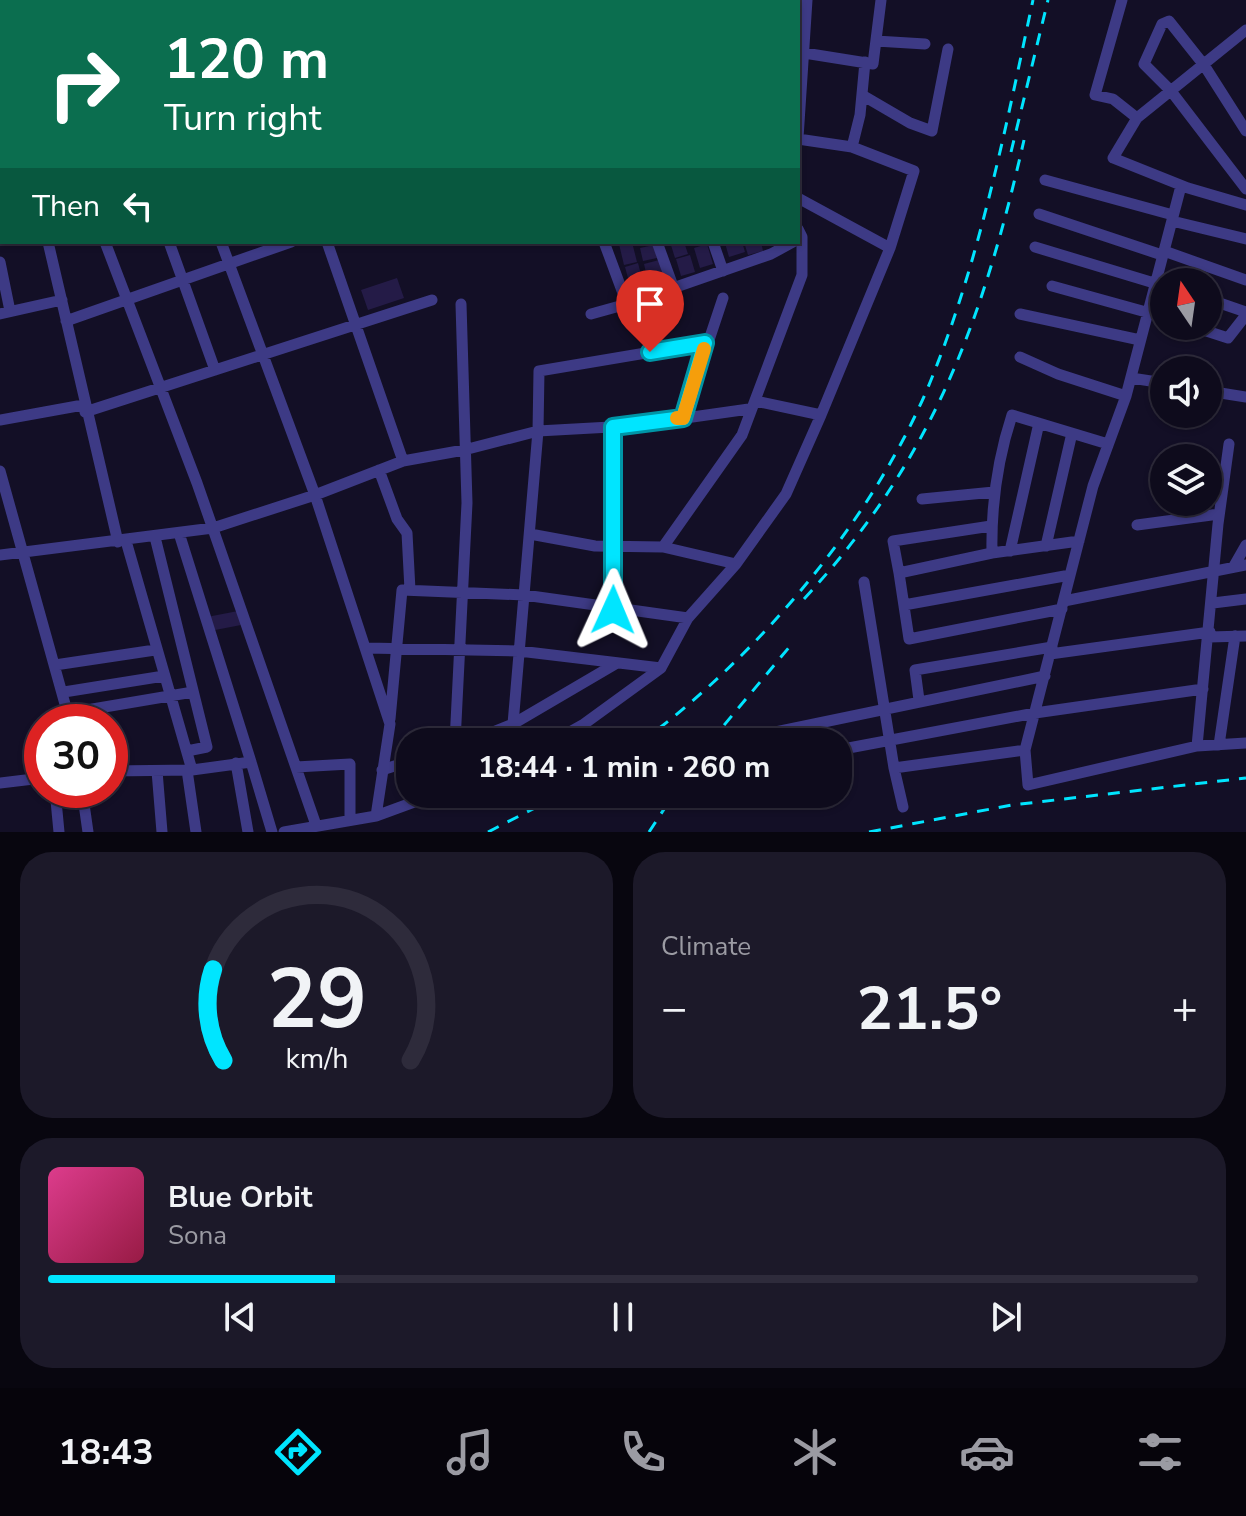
<!DOCTYPE html>
<html lang="en">
<head>
<meta charset="utf-8">
<style>
	:root { --surface:#0e0b1c; --page:#1c1929; --text:#f1f3f6; --muted:#9b9ba3; --line:#2e2b3b; --accent:#00e5ff }
	body { margin:0; font-family:"Nunito Sans",sans-serif; background:var(--page); color:var(--text); height:100vh; display:flex; flex-direction:column; font-size:30px; white-space:nowrap }
	* { box-sizing:border-box; margin:0 }
	p { font-size:26px; color:var(--muted) }
	.icon { flex:none; width:44px; height:44px; fill:none; stroke:currentColor; stroke-width:2; stroke-linecap:round; stroke-linejoin:round }
	.map { position:relative; height:832px; overflow:hidden }
	.sheet { display:flex; flex-direction:column; gap:20px; padding:20px; background:#08060f; flex:1 }
	.sheet>* { flex:none }
	.hud { position:absolute; left:0px; top:0px; width:800px; height:244px; box-shadow:0 2px 6px #0004,0 0 0 2px var(--line); background:#0b6e4f; color:#fff; overflow:hidden }
	.needle { width:52px; rotate:347deg }
	.fabs { position:absolute; left:1150px; top:268px; display:grid; gap:16px }
	.fabs a { display:grid; place-items:center; width:72px; height:72px; border-radius:50%; background:var(--surface); box-shadow:0 2px 6px #0004,0 0 0 2px var(--line); font-size:40px }
	.speed { position:absolute; left:24px; top:704px; display:flex; gap:16px; font-size:40px; font-weight:700; text-align:center }
	.speed>* { display:grid; place-content:center; width:104px; height:104px; border-radius:50%; background:var(--surface); box-shadow:0 2px 6px #0004,0 0 0 2px var(--line); line-height:1 }
	.speed .limit { border:12px solid #d22; background:#fff; color:#111 }
	.pin { position:absolute; display:grid; place-items:center; width:68px; height:68px; color:#fff; margin:-82px -34px; border-radius:50% 50% 50% 0; rotate:-45deg; box-shadow:0 0 8px #0007 }
	.pin .icon { rotate:45deg }
	.me { position:absolute; width:88px; margin:-44px; rotate:1deg; stroke-linejoin:round; filter:drop-shadow(0 0 6px #0008) }
	.turn { display:flex; align-items:center; gap:28px; height:168px; padding:0 32px; font-size:36px }
	.turn .icon { width:104px; height:104px; stroke-width:2.5 }
	.turn b { display:block; font-size:56px; line-height:68px }
	.then { display:flex; align-items:center; height:76px; padding:0 32px; background:#0003; gap:16px; font-size:30px }
	.big { font-size:60px; font-weight:700; line-height:1.1 }
	.sheet .widget { flex:1; display:flex; flex-direction:column; justify-content:center; gap:12px; min-width:0; padding:0 28px; border-radius:32px; background:var(--page) }
	.sheet .dial { align-items:center; gap:0 }
	.dial svg { height:208px; overflow:visible; fill:none; stroke:var(--line); stroke-width:7; stroke-linecap:round; text-anchor:middle }
	.dial text { fill:var(--text); stroke:none }
	.song { display:flex; align-items:center; gap:24px }
	.cover { width:96px; height:96px; border-radius:12px; background:linear-gradient(135deg,hsl(330 70% 55%),hsl(340 70% 35%)) }
	.played { height:8px; border-radius:4px; background:linear-gradient(90deg,var(--accent) 25%,var(--line) 25%) }
	.keys { display:flex; justify-content:space-around; direction:ltr }
	.heat { display:flex; justify-content:space-between; align-items:center; font-size:44px; direction:ltr }
	.sheet .tiles { flex:1; display:grid; gap:20px; grid-template-columns:1fr 1fr }
	.widget:last-child { grid-column:span 2 }
	.trip { position:absolute; left:396px; top:728px; width:456px; height:80px; border-radius:32px; background:var(--surface); box-shadow:0 2px 6px #0004,0 0 0 2px var(--line); font-weight:700; line-height:80px; text-align:center }
	.tabs { display:flex; height:128px; justify-content:space-around; align-items:center; background:#06040b; color:var(--muted) }
	.tabs .icon { width:56px; height:56px }
	.tabs .selected { color:var(--accent) }
	.tabs b { font-size:36px; color:var(--text) }
	.map>svg:first-child { display:block }
	.building { fill:#241b47 }
	.lines { fill:none; stroke-linecap:round; stroke-linejoin:round }
	.street { stroke:#3d3a85; stroke-width:11 }
	.rail { stroke:#00e5ff; stroke-width:3; stroke-dasharray:12 10; stroke-linecap:butt }
	.route-casing { stroke:#0095a6; stroke-width:20 }
	.route { stroke:#00e5ff; stroke-width:14 }
	.slow { stroke:#f59e0b; stroke-width:14 }
</style>
</head>
<body>
<div class="map">
<svg width="1246" height="832" viewBox="0 0 1246 832">
	<rect width="100%" height="100%" fill="#130f26"/>
	<path class="building" d="M 632,242 L 637,262 L 624,265 L 619,244 Z
		M 670,242 L 684,242 L 688,254 L 675,258 Z
		M 742,242 L 745,252 L 729,257 L 725,243 Z
		M 744,242 L 761,242 L 763,251 L 748,255 Z
		M 707,244 L 713,264 L 700,268 L 694,248 Z
		M 654,245 L 657,258 L 643,261 L 640,248 Z
		M 690,255 L 695,272 L 681,276 L 676,259 Z
		M 659,260 L 665,282 L 649,286 L 644,264 Z
		M 638,263 L 644,286 L 631,289 L 625,267 Z
		M 397,278 L 404,298 L 368,310 L 361,290 Z
		M 238,611 L 241,625 L 210,631 L 207,617 Z"/>
	<g class="lines">
		<path class="street" d="M 11,0 L 12,2
			M 79,0 L 80,2
			M 131,0 L 132,2
			M 189,0 L 189,2
			M 238,0 L 239,2
			M 301,0 L 302,2
			M 412,0 L 412,2
			M 467,0 L 468,2
			M 527,0 L 528,2
			M 755,0 L 755,2
			M 1122,0 L 1095,95 L 1113,99 L 1137,118 L 1246,30
			M 50,2 L 55,0
			M 364,2 L 370,0
			M 668,2 L 673,0
			M 876,41 L 925,44
			M 798,52 L 873,64 L 881,0
			M 862,95 L 910,123 L 932,131 L 948,49
			M 1137,118 L 1113,158 L 1188,188 L 1246,205
			M 1246,131 L 1204,65 L 1169,21 L 1162,24 L 1144,64 L 1171,91 L 1246,189
			M 798,138 L 807,0
			M 798,139 L 852,147 L 914,171 L 890,248
			M 852,147 L 860,115 L 865,62
			M 1045,180 L 1173,215
			M 0,206 L 2,205
			M 1039,214 L 1162,255
			M 1172,221 L 1246,239
			M 48,242 L 118,542
			M 105,242 L 197,483 L 316,825
			M 169,242 L 215,370
			M 221,242 L 315,495 L 390,724 L 376,816 L 284,832
			M 327,242 L 403,461
			M 604,242 L 627,304 L 771,254 L 793,242
			M 657,242 L 674,289
			M 713,242 L 723,271
			M 1035,247 L 1164,286
			M 1164,251 L 1246,280
			M 0,262 L 10,311
			M 1052,286 L 1164,317
			M 1208,299 L 1246,312
			M 0,314 L 62,300
			M 591,314 L 627,304
			M 1020,314 L 1140,340
			M 66,321 L 291,242
			M 1191,326 L 1228,338 L 1246,315
			M 1020,357 L 1058,374 L 1126,396
			M 1131,378 L 1164,383
			M 1208,391 L 1246,397
			M 755,401 L 821,415 L 890,248 L 798,198
			M 85,412 L 432,300
			M 683,418 L 723,298
			M 0,420 L 83,405
			M 613,427 L 613,610
			M 379,470 L 397,519 L 407,533 L 410,590
			M 0,471 L 70,722
			M 922,499 L 994,492
			M 1137,525 L 1219,514
			M 991,526 L 893,541 L 899,573 L 992,553
			M 179,533 L 251,762
			M 530,534 L 595,546 L 663,547 L 742,435 L 802,275 L 802,237 L 798,229
			M 155,537 L 207,747 L 187,751
			M 126,541 L 192,770
			M 1079,541 L 992,553 C 991,504 997,461 1012,415 L 1108,444
			M 1046,546 L 1072,433
			M 663,547 L 736,564
			M 1010,551 L 1039,423
			M 0,555 L 213,528 L 315,495 L 403,461 L 464,450 L 538,431 L 629,426 L 749,409
			M 1234,566 L 1246,545
			M 899,573 L 909,639 L 1062,609
			M 864,582 L 894,768 L 1025,750 L 1093,486 L 1126,396 L 1181,186
			M 1064,601 L 1246,565
			M 1213,603 L 1246,599
			M 904,605 L 1070,575
			M 1209,637 L 1246,636
			M 366,648 L 519,651 L 661,668
			M 1050,654 L 1210,632
			M 55,665 L 155,650
			M 64,692 L 164,676
			M 919,700 L 915,670 L 1052,647
			M 69,713 L 193,692
			M 390,719 L 402,590 L 524,595 L 688,618 L 736,564 L 786,494 L 821,415
			M 766,734 L 1045,676
			M 455,742 L 467,503 L 461,304
			M 468,742 L 513,724 L 538,431 L 539,371 L 705,343
			M 515,742 L 513,724 L 617,663
			M 552,742 L 584,724 L 661,668 L 688,618
			M 1219,745 L 1235,636
			M 1197,746 L 1246,743
			M 838,750 L 1035,713 L 1203,689
			M 1025,750 L 1028,785 L 1197,746 L 1218,524 L 1229,444
			M 236,763 L 248,832
			M 296,767 L 350,764 L 350,820
			M 894,768 L 903,807
			M 187,770 L 196,832
			M 382,770 L 410,761
			M 110,771 L 192,770 L 251,762 L 272,832
			M 157,771 L 162,832
			M 0,783 L 42,778
			M 55,790 L 59,832
			M 82,790 L 88,832
			M 376,816 L 436,794"/>
		<path class="rail" d="M 1011,152 L 1048,0
			M 804,599 C 932,461 983,321 1024,140
			M 641,742 C 761,654 878,514 933,375 C 981,255 1006,126 1033,0
			M 710,742 L 791,645
			M 488,832 L 562,794
			M 649,832 L 674,794
			M 869,832 L 1012,805 L 1246,778"/>
	</g>
	<g class="lines">
		<g class="route-casing">
			<path id="route" d="M 613,610 L 613,427 L 683,418 L 705,343 L 650,352"/>
		</g>
		<use href="#route" class="route"/>
		<path class="slow" d="M 677,418 L 683,418 L 704,349"/>
	</g>
</svg>
<div class="fabs">
<a><svg class="needle" viewBox="-14 -14 28 28"><path d="M0-13l5 13h-10z" fill="#e53935"/><path d="M0 13l5-13h-10z" fill="#9b9ba3"/></svg></a>
<a><svg class="icon" aria-label="sound" viewBox="0 0 24 24"><path d="M4 9h4l5-4v14l-5-4H4zM17 9q2 3 0 6"/></svg></a>
<a><svg class="icon" aria-label="layers" viewBox="0 0 24 24"><path d="M12 4l9 5-9 5-9-5zM3 14l9 5 9-5"/></svg></a>
</div>
<div class="speed"><div class="limit">30</div></div>
<div class="pin" style="left:650px;top:352px;background:#d93025"><svg class="icon" aria-label="arrive" viewBox="0 0 24 24"><path d="M6 21V4h12l-3 4 3 4H6"/></svg></div>
<svg class="me" style="left:613px;top:610px" viewBox="-20 -20 40 40"><path d="M0-17L14 15 0 8-14 15z" fill="#00e5ff" stroke="#fff" stroke-width="4"/></svg>
<div class="trip">18:44 · 1 min · 260 m</div>
<div class="hud">
<div class="turn"><svg class="icon" aria-label="right" viewBox="0 0 24 24"><path d="M7 20v-9h11M14 6l5 5-5 5"/></svg><div><b>120 m</b>Turn right</div></div>
<div class="then">Then<svg class="icon" aria-label="left" viewBox="0 0 24 24"><path d="M17 20v-9H6M10 6l-5 5 5 5"/></svg></div>
</div>
</div>
<section class="sheet">
<div class="tiles">
<div class="widget dial"><svg viewBox="0 0 100 80">
<path d="M14 69A42 42 0 1 1 86 69"/>
<path d="M14 69A42 42 0 0 1 10 34" stroke="#00e5ff"/>
<text x="50" y="56" font-size="32" font-weight="700">29</text>
<text x="50" y="72" font-size="11">km/h</text>
</svg></div>
<div class="widget"><p>Climate</p>
<div class="heat"><a>−</a><b class="big">21.5°</b><a>+</a></div>
</div>
<div class="widget">
<div class="song"><i class="cover"></i><div><b>Blue Orbit</b><p>Sona</p></div></div>
<div class="played"></div>
<div class="keys"><svg class="icon" aria-label="previous" viewBox="0 0 24 24"><path d="M18 5L8 12l10 7zM5 5v14"/></svg><svg class="icon" aria-label="pause" viewBox="0 0 24 24"><path d="M8 5v14M16 5v14"/></svg><svg class="icon" aria-label="next" viewBox="0 0 24 24"><path d="M6 5l10 7-10 7zM19 5v14"/></svg></div>
</div>
</div>
</section>
<nav class="tabs">
<b>18:43</b>
<svg class="icon selected" aria-label="directions" viewBox="0 0 24 24"><path d="M12 3l9 9-9 9-9-9zM9 14v-3h6M13 9l2 2-2 2"/></svg>
<svg class="icon" aria-label="music" viewBox="0 0 24 24"><path d="M9 18V5l10-2v13"/><circle cx="6" cy="18" r="3"/><circle cx="16" cy="16" r="3"/></svg>
<svg class="icon" aria-label="phone" viewBox="0 0 24 24"><path d="M5 4h4l2 5-3 2q2 4 5 5l2-3 5 2v4C11 20 4 13 5 4z"/></svg>
<svg class="icon" aria-label="climate" viewBox="0 0 24 24"><path d="M12 3v18M4 7l16 10M4 17L20 7"/></svg>
<svg class="icon" aria-label="car" viewBox="0 0 24 24"><path d="M5 17H2v-5l4-1 3-4h7l3 4 3 1v5h-3M9 17h6M6 11h13"/><circle cx="7" cy="17" r="2"/><circle cx="17" cy="17" r="2"/></svg>
<svg class="icon" aria-label="filters" viewBox="0 0 24 24"><path d="M4 7h16M4 17h16"/><circle cx="9" cy="7" r="2"/><circle cx="15" cy="17" r="2"/></svg>
</nav>
</body>
</html>
